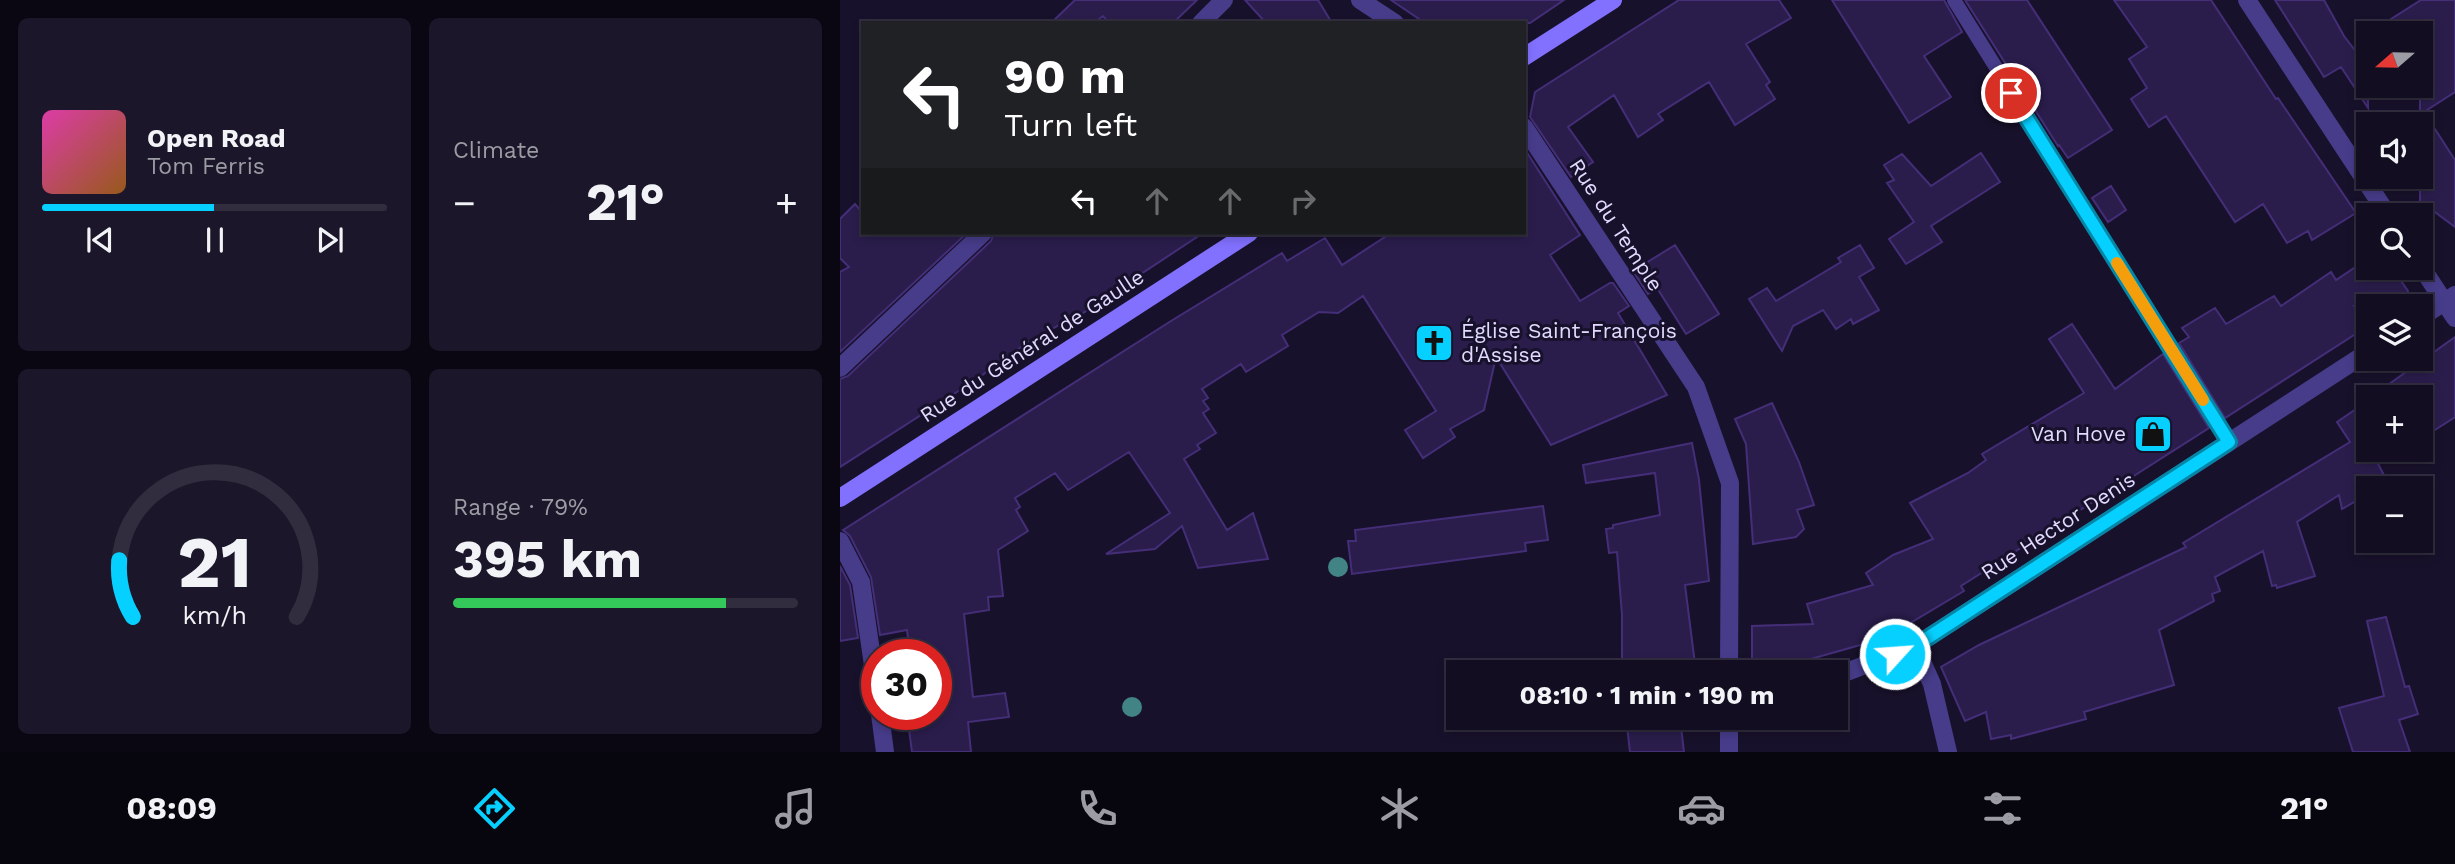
<!DOCTYPE html>
<html lang="en">
<head>
<meta charset="utf-8">
<style>
	:root { --surface:#120d20; --page:#1b1629; --text:#f1f3f6; --muted:#9c9ca5; --line:#312d3e; --accent:#06d0ff }
	body { margin:0; font-family:"Work Sans",sans-serif; background:var(--page); color:var(--text); height:100vh; display:flex; flex-direction:column; font-size:26px; white-space:nowrap }
	* { box-sizing:border-box; margin:0 }
	p { font-size:23px; color:var(--muted) }
	.icon { flex:none; width:38px; height:38px; fill:none; stroke:currentColor; stroke-width:2; stroke-linecap:round; stroke-linejoin:round }
	.map { position:relative; flex:1; overflow:hidden }
	.drawer { display:flex; flex-direction:column; gap:18px; padding:18px; background:#0a0712; width:840px }
	.drawer>* { flex:none }
	.guide { position:absolute; left:21px; top:21px; width:665px; height:214px; border-radius:0px; box-shadow:0 4px 10px #0003,0 0 0 2px var(--line); background:#202124; color:#fff; overflow:hidden }
	.needle { width:46px; rotate:250deg }
	.buttons { position:absolute; left:1516px; top:21px; display:grid; gap:14px }
	.buttons a { display:grid; place-items:center; width:77px; height:77px; border-radius:0px; background:var(--surface); box-shadow:0 4px 10px #0003,0 0 0 2px var(--line); font-size:35px }
	.speed { position:absolute; left:21px; top:639px; display:flex; gap:14px; font-size:35px; font-weight:700; text-align:center }
	.speed>* { display:grid; place-content:center; width:91px; height:91px; border-radius:50%; background:var(--surface); box-shadow:0 4px 10px #0003,0 0 0 2px var(--line); line-height:1 }
	.speed .limit { border:10px solid #d22; background:#fff; color:#111 }
	.pin { position:absolute; display:grid; place-items:center; width:60px; height:60px; color:#fff; margin:-30px; border:4px solid #fff; border-radius:50%; box-shadow:0 2px 7px #0007 }
	.me { position:absolute; width:77px; margin:-38px; rotate:64deg; stroke-linejoin:round; filter:drop-shadow(0 0 5px #0008) }
	.turn { display:flex; align-items:center; gap:24px; height:147px; padding:0 28px; font-size:32px }
	.turn .icon { width:91px; height:91px; stroke-width:2.5 }
	.turn b { display:block; font-size:49px; line-height:60px }
	.lanes { display:flex; align-items:center; height:66px; padding:0 28px; background:#0003; justify-content:center; gap:35px; direction:ltr }
	.lanes .off { opacity:.35 }
	.big { font-size:52px; font-weight:700; line-height:1.1 }
	.drawer .card { flex:1; display:flex; flex-direction:column; justify-content:center; gap:10px; min-width:0; padding:0 24px; border-radius:10px; background:var(--page) }
	.drawer .dial { align-items:center; gap:0 }
	.dial svg { height:182px; overflow:visible; fill:none; stroke:var(--line); stroke-width:7; stroke-linecap:round; text-anchor:middle }
	.dial text { fill:var(--text); stroke:none }
	.song { display:flex; align-items:center; gap:21px }
	.cover { width:84px; height:84px; border-radius:10px; background:linear-gradient(135deg,hsl(320 70% 55%),hsl(30 70% 35%)) }
	.played { height:7px; border-radius:4px; background:linear-gradient(90deg,var(--accent) 50%,var(--line) 50%) }
	.keys { display:flex; justify-content:space-around; direction:ltr }
	.heat { display:flex; justify-content:space-between; align-items:center; font-size:38px; direction:ltr }
	.charge { height:10px; border-radius:5px; background:linear-gradient(90deg,#34c759 79%,var(--line) 0) }
	.drawer .tiles { flex:1; display:grid; gap:18px; grid-template-columns:repeat(2,1fr) }
	.trip { position:absolute; left:606px; top:660px; width:402px; height:70px; border-radius:0px; background:var(--surface); box-shadow:0 4px 10px #0003,0 0 0 2px var(--line); font-weight:700; line-height:70px; text-align:center }
	.tab-bar { display:flex; height:112px; justify-content:space-around; align-items:center; background:#07050d; color:var(--muted) }
	.tab-bar .icon { width:49px; height:49px }
	.tab-bar .current { color:var(--accent) }
	.tab-bar b { font-size:32px; color:var(--text) }
	main { display:flex; flex:1; min-height:0 }
	.map>svg:first-child { display:block }
	.building { fill:#2a1d4c; stroke:#442e78; stroke-width:2 }
	.lines { fill:none; stroke-linecap:round; stroke-linejoin:round }
	.service { stroke:#463c8a; stroke-width:14 }
	.minor { stroke:#463c8a; stroke-width:18 }
	.secondary { stroke:#8271ff; stroke-width:18 }
	.tree { fill:#428485 }
	.route-casing { stroke:#0487a6; stroke-width:18 }
	.route { stroke:#06d0ff; stroke-width:12 }
	.slow { stroke:#f59e0b; stroke-width:12 }
	.labels { text-anchor:middle; stroke-width:6; stroke-linejoin:round; paint-order:stroke }
	.street-label { font-size:21px; fill:#e2daff; stroke:#18112b }
	.poi-label { font-size:21px; fill:#e2daff; stroke:#18112b; text-anchor:start }
</style>
</head>
<body>
<main>
<section class="drawer">
<div class="tiles">
<div class="card">
<div class="song"><i class="cover"></i><div><b>Open Road</b><p>Tom Ferris</p></div></div>
<div class="played"></div>
<div class="keys"><svg class="icon" aria-label="previous" viewBox="0 0 24 24"><path d="M18 5L8 12l10 7zM5 5v14"/></svg><svg class="icon" aria-label="pause" viewBox="0 0 24 24"><path d="M8 5v14M16 5v14"/></svg><svg class="icon" aria-label="next" viewBox="0 0 24 24"><path d="M6 5l10 7-10 7zM19 5v14"/></svg></div>
</div>
<div class="card"><p>Climate</p>
<div class="heat"><a>−</a><b class="big">21°</b><a>+</a></div>
</div>
<div class="card dial"><svg viewBox="0 0 100 80">
<path d="M14 69A42 42 0 1 1 86 69"/>
<path d="M14 69A42 42 0 0 1 8 44" stroke="#06d0ff"/>
<text x="50" y="56" font-size="32" font-weight="700">21</text>
<text x="50" y="72" font-size="11">km/h</text>
</svg></div>
<div class="card"><p>Range · 79%</p><b class="big">395 km</b><div class="charge"></div></div>
</div>
</section>
<div class="map">
<svg width="1615" height="752" viewBox="0 0 1615 752">
	<rect width="100%" height="100%" fill="#18112b"/>
	<path class="building" d="M 235,0 L 357,0 L 333,23 L 269,23 L 263,16 L 254,23 L 211,23 Z
		M 405,0 L 478,0 L 492,23 L 426,23 Z
		M 551,0 L 724,0 L 690,23 L 585,23 Z
		M 839,0 L 939,0 L 951,18 L 906,44 L 930,82 L 926,85 L 935,99 L 895,125 L 869,82 L 818,114 L 823,120 L 798,137 L 774,95 L 728,127 L 753,162 L 731,177 L 690,117 L 695,92 Z
		M 992,0 L 1104,0 L 1122,32 L 1084,56 L 1111,97 L 1069,123 Z
		M 1125,0 L 1187,0 L 1272,130 L 1228,158 L 1219,145 L 1218,146 Z
		M 1274,0 L 1371,0 L 1436,99 L 1438,98 L 1516,213 L 1472,240 L 1468,231 L 1447,243 L 1423,204 L 1395,222 L 1326,116 L 1309,127 L 1291,99 L 1307,88 L 1289,59 L 1307,47 Z
		M 1435,0 L 1484,0 L 1504,36 L 1517,53 L 1528,46 L 1528,108 L 1501,67 L 1484,77 Z
		M 1581,0 L 1615,0 L 1615,92 L 1584,112 L 1615,160 L 1615,227 L 1580,201 L 1580,33 L 1529,33 Z
		M 684,148 L 740,235 L 710,255 L 740,301 L 770,283 L 773,283 L 789,306 L 778,313 L 827,395 L 711,445 L 656,357 L 644,410 L 610,429 L 615,437 L 583,458 L 565,430 L 596,411 L 523,296 L 498,313 L 479,312 L 442,335 L 448,346 L 406,372 L 401,364 L 362,389 L 368,398 L 363,401 L 369,409 L 363,413 L 376,433 L 357,445 L 360,449 L 344,459 L 387,530 L 413,513 L 428,559 L 358,568 L 342,526 L 315,549 L 266,554 L 330,513 L 289,452 L 228,490 L 215,473 L 175,498 L 180,507 L 176,510 L 188,531 L 158,550 L 163,596 L 148,597 L 149,610 L 124,614 L 133,697 L 165,693 L 169,717 L 128,722 L 131,752 L 72,752 L 67,714 L 96,714 L 96,654 L 70,654 L 67,630 L 40,635 L 31,577 L 10,536 L 3,530 L 331,321 L 442,253 L 447,261 L 485,238 L 502,265 L 551,233 L 684,233 Z
		M 1141,153 L 1160,182 L 1091,226 L 1102,242 L 1066,264 L 1049,239 L 1074,222 L 1047,183 L 1054,180 L 1044,165 L 1062,154 L 1091,186 Z
		M 1271,186 L 1286,210 L 1268,222 L 1252,198 Z
		M 15,204 L 23,213 L 23,233 L 127,233 L 0,352 L 0,272 L 9,267 L 0,258 L 0,219 Z
		M 154,233 L 363,233 L 292,280 L 293,281 L 229,322 L 228,320 L 184,345 L 134,381 L 0,467 L 0,379 L 8,376 L 151,241 Z
		M 835,245 L 879,314 L 846,334 L 817,288 L 808,294 L 793,271 Z
		M 1020,245 L 1034,268 L 1019,277 L 1039,310 L 1013,324 L 1011,319 L 996,329 L 983,310 L 953,326 L 942,351 L 909,299 L 927,288 L 936,301 L 1001,262 L 998,258 Z
		M 1514,268 L 1552,268 L 1568,291 L 1566,300 L 1557,306 L 1514,306 L 1528,326 L 1385,418 L 1339,343 L 1349,337 L 1342,328 L 1375,308 L 1386,324 L 1434,296 L 1441,306 L 1491,272 L 1496,280 Z
		M 1232,324 L 1275,389 L 1323,354 L 1369,428 L 1121,586 L 1124,591 L 1045,638 L 939,668 L 921,668 L 912,661 L 912,626 L 973,624 L 967,604 L 1033,585 L 1026,573 L 1053,555 L 1093,539 L 1070,503 L 1128,473 L 1146,460 L 1142,454 L 1244,393 L 1209,339 Z
		M 1615,337 L 1615,417 L 1595,430 L 1580,409 L 1580,397 L 1531,397 Z
		M 1528,401 L 1528,450 L 1531,450 L 1547,481 L 1537,488 L 1528,488 L 1528,494 L 1502,509 L 1499,495 L 1457,522 L 1475,576 L 1437,588 L 1436,585 L 1432,586 L 1423,551 L 1375,577 L 1380,591 L 1372,594 L 1374,601 L 1319,630 L 1334,685 L 1244,712 L 1246,719 L 1171,739 L 1171,735 L 1151,739 L 1146,712 L 1125,721 L 1101,667 L 1139,645 L 1346,547 L 1343,543 L 1510,442 L 1497,422 Z
		M 932,403 L 959,462 L 974,505 L 957,510 L 964,529 L 956,537 L 913,544 L 906,444 L 895,419 Z
		M 852,443 L 859,480 L 869,581 L 845,585 L 856,672 L 817,672 L 817,665 L 782,670 L 782,615 L 777,552 L 769,553 L 766,529 L 773,528 L 773,525 L 820,515 L 815,473 L 746,483 L 743,465 Z
		M 703,506 L 708,540 L 685,543 L 686,551 L 512,574 L 508,541 L 516,541 L 515,530 Z
		M 0,566 L 10,585 L 18,638 L 0,641 Z
		M 1546,617 L 1565,687 L 1569,686 L 1578,714 L 1559,720 L 1570,752 L 1513,752 L 1499,708 L 1544,696 L 1527,621 Z
		M 786,718 L 840,718 L 844,752 L 790,752 Z"/>
	<g class="lines">
		<path class="service" d="M 1114,0 L 1389,442"/>
		<path class="minor" d="M 520,0 L 555,23
			M 1407,0 L 1548,215
			M 361,23 L 384,0
			M 684,127 L 856,387 L 890,483 L 889,672
			M 1580,265 L 1615,318
			M 1580,318 L 1615,295
			M 0,368 L 143,233
			M 0,541 L 21,582 L 37,693
			M 1075,646 L 1092,684 L 1108,752
			M 996,676 L 1075,646 L 1528,352
			M 40,714 L 45,752
			M 889,718 L 889,752"/>
		<path class="secondary" d="M 684,57 L 773,0
			M 0,498 L 409,233"/>
	</g>
	<g class="tree">
		<circle cx="498" cy="567" r="10"/>
		<circle cx="292" cy="707" r="10"/>
	</g>
	<g class="lines">
		<g class="route-casing">
			<path id="route" d="M 1055,654 L 1075,646 L 1389,442 L 1171,93"/>
		</g>
		<use href="#route" class="route"/>
		<path class="slow" d="M 1277,263 L 1363,400"/>
	</g>
	<defs>
		<g id="church-square" transform="scale(2.0125)"><rect x="-9" y="-9" width="18" height="18" rx="4" fill="#06d0ff" stroke="#18112b"/><path d="M-1.2-6h2.4v3.5h3.3v2.4h-3.3V6h-2.4V-.1h-3.3v-2.4h3.3Z" fill="#111"/></g>
		<g id="shop-square" transform="scale(2.0125)"><rect x="-9" y="-9" width="18" height="18" rx="4" fill="#06d0ff" stroke="#18112b"/><path d="M-5-2.5h2.3a2.7 3.5 0 0 1 5.4 0H5L5.5 6h-11ZM-1.5-2.5h3a1.5 2.3 0 0 0-3 0Z" fill="#111"/></g>
	</defs>
	<g fill-rule="evenodd">
		<use href="#church-square" x="594" y="343"/>
		<use href="#shop-square" x="1313" y="434"/>
	</g>
	<g class="labels">
		<g class="street-label">
			<text transform="translate(776 225) rotate(57)" y="7">Rue du Temple</text>
			<text transform="translate(192 346) rotate(-33)" y="7">Rue du Général de Gaulle</text>
			<text transform="translate(1218 526) rotate(-33)" y="7">Rue Hector Denis</text>
		</g>
		<g class="poi-label">
			<text x="621" y="338">Église Saint-François<tspan x="621" dy="24">d'Assise</tspan></text>
			<text x="1286" y="441" text-anchor="end">Van Hove</text>
		</g>
	</g>
</svg>
<div class="buttons">
<a><svg class="needle" viewBox="-14 -14 28 28"><path d="M0-13l5 13h-10z" fill="#e53935"/><path d="M0 13l5-13h-10z" fill="#9c9ca5"/></svg></a>
<a><svg class="icon" aria-label="sound" viewBox="0 0 24 24"><path d="M4 9h4l5-4v14l-5-4H4zM17 9q2 3 0 6"/></svg></a>
<a><svg class="icon" aria-label="search" viewBox="0 0 24 24"><circle cx="10" cy="10" r="6"/><path d="M15 15l6 6"/></svg></a>
<a><svg class="icon" aria-label="layers" viewBox="0 0 24 24"><path d="M12 4l9 5-9 5-9-5zM3 14l9 5 9-5"/></svg></a>
<a>+</a>
<a>−</a>
</div>
<div class="speed"><div class="limit">30</div></div>
<div class="pin" style="left:1171px;top:93px;background:#d93025"><svg class="icon" aria-label="arrive" viewBox="0 0 24 24"><path d="M6 21V4h12l-3 4 3 4H6"/></svg></div>
<svg class="me" style="left:1055px;top:654px" viewBox="-20 -20 40 40"><circle r="17" fill="#06d0ff" stroke="#fff" stroke-width="3"/><path d="M0-11L8 9 0 5-8 9z" fill="#fff"/></svg>
<div class="trip">08:10 · 1 min · 190 m</div>
<div class="guide">
<div class="turn"><svg class="icon" aria-label="left" viewBox="0 0 24 24"><path d="M17 20v-9H6M10 6l-5 5 5 5"/></svg><div><b>90 m</b>Turn left</div></div>
<div class="lanes"><svg class="icon" aria-label="left" viewBox="0 0 24 24"><path d="M17 20v-9H6M10 6l-5 5 5 5"/></svg><svg class="icon off" aria-label="ahead" viewBox="0 0 24 24"><path d="M12 20V5M6 11l6-6 6 6"/></svg><svg class="icon off" aria-label="ahead" viewBox="0 0 24 24"><path d="M12 20V5M6 11l6-6 6 6"/></svg><svg class="icon off" aria-label="right" viewBox="0 0 24 24"><path d="M7 20v-9h11M14 6l5 5-5 5"/></svg></div>
</div>
</div>
</main>
<nav class="tab-bar">
<b>08:09</b>
<svg class="icon current" aria-label="directions" viewBox="0 0 24 24"><path d="M12 3l9 9-9 9-9-9zM9 14v-3h6M13 9l2 2-2 2"/></svg>
<svg class="icon" aria-label="music" viewBox="0 0 24 24"><path d="M9 18V5l10-2v13"/><circle cx="6" cy="18" r="3"/><circle cx="16" cy="16" r="3"/></svg>
<svg class="icon" aria-label="phone" viewBox="0 0 24 24"><path d="M5 4h4l2 5-3 2q2 4 5 5l2-3 5 2v4C11 20 4 13 5 4z"/></svg>
<svg class="icon" aria-label="climate" viewBox="0 0 24 24"><path d="M12 3v18M4 7l16 10M4 17L20 7"/></svg>
<svg class="icon" aria-label="car" viewBox="0 0 24 24"><path d="M5 17H2v-5l4-1 3-4h7l3 4 3 1v5h-3M9 17h6M6 11h13"/><circle cx="7" cy="17" r="2"/><circle cx="17" cy="17" r="2"/></svg>
<svg class="icon" aria-label="filters" viewBox="0 0 24 24"><path d="M4 7h16M4 17h16"/><circle cx="9" cy="7" r="2"/><circle cx="15" cy="17" r="2"/></svg>
<b>21°</b>
</nav>
</body>
</html>
